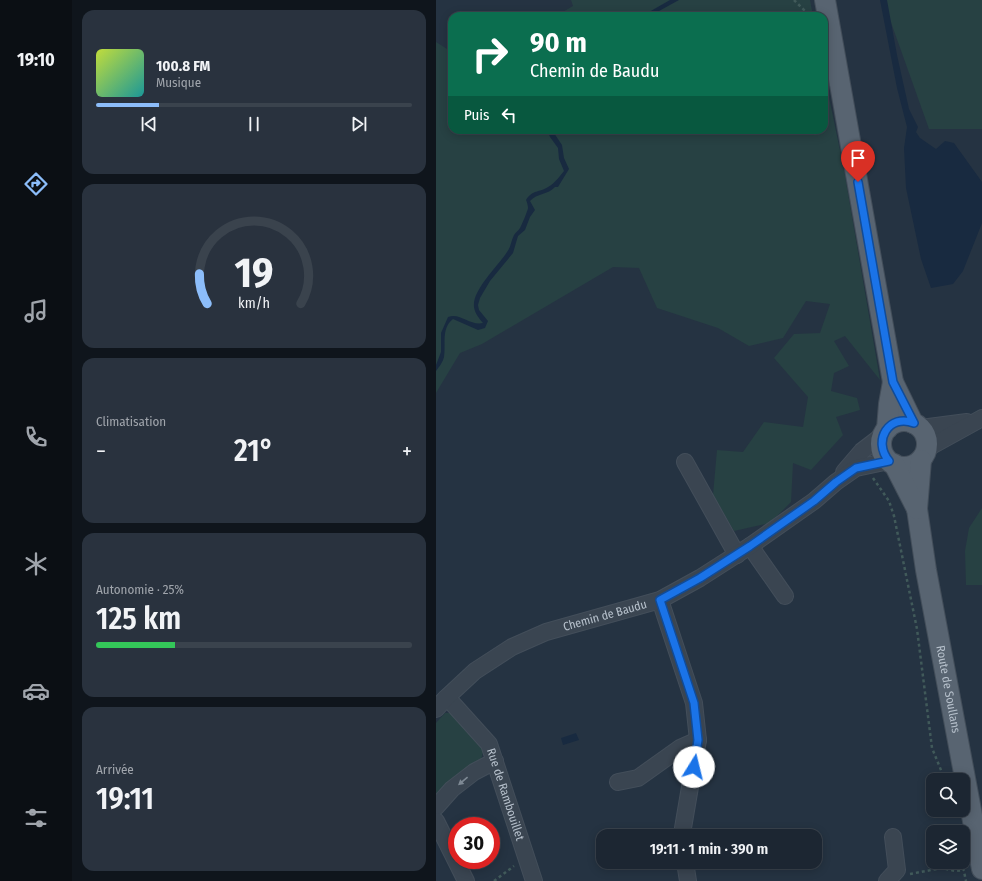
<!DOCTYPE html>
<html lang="fr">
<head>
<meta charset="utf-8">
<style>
	:root { --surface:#1c2632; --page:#29323e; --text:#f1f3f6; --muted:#a0a5ac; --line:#3a434d; --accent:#8cbdfa }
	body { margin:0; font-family:"Fira Sans Condensed",sans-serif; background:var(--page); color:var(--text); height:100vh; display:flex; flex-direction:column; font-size:15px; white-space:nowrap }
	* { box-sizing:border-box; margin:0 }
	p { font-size:13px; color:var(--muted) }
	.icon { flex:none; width:22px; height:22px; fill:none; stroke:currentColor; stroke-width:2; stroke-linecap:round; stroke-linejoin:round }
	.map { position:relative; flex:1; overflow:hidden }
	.details { display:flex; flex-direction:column; gap:10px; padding:10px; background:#0f151c; width:364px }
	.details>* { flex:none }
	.top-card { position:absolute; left:12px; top:12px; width:380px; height:122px; border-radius:12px; box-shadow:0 2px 10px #0003,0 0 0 1px var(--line); background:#0b6e4f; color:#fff; overflow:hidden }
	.tools { position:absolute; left:490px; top:773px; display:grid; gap:8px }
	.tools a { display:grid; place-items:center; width:44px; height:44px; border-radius:8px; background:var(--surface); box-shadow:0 2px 10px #0003,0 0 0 1px var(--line); font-size:20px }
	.speed { position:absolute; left:12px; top:817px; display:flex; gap:8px; font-size:20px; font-weight:700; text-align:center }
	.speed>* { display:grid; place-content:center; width:52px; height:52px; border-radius:50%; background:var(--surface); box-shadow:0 2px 10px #0003,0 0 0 1px var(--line); line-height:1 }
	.speed .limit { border:6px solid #d22; background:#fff; color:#111 }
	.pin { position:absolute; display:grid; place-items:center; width:34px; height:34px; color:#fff; margin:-41px -17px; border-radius:50% 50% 50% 0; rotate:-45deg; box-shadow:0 0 4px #0007 }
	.pin .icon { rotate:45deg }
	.me { position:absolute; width:44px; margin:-22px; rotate:9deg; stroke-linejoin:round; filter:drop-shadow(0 0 3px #0008) }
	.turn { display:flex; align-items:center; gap:14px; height:84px; padding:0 16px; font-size:18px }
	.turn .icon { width:52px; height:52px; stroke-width:2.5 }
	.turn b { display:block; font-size:28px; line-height:34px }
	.then { display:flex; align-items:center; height:38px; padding:0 16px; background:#0003; gap:8px; font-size:15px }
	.big { font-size:30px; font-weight:600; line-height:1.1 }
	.details .widget { flex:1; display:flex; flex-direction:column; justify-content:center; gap:6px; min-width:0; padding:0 14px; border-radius:12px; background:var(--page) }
	.details .dial { align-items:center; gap:0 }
	.dial svg { height:104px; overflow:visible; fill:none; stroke:var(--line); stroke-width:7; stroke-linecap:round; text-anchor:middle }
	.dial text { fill:var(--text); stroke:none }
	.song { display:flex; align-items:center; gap:12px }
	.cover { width:48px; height:48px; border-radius:6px; background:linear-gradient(135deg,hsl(70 70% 55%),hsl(180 70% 35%)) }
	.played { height:4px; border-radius:2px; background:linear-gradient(90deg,var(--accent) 20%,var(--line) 20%) }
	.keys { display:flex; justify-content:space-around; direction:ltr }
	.heat { display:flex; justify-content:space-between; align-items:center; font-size:22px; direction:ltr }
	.charge { height:6px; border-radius:3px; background:linear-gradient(90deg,#34c759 25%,var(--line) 0) }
	.trip { position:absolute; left:160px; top:829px; width:226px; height:40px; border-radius:12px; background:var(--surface); box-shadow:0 2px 10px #0003,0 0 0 1px var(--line); font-weight:600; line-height:40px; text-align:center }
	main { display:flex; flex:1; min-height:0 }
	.dock { display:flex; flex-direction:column; width:72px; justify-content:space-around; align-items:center; background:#0b0f14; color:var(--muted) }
	.dock .icon { width:28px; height:28px }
	.dock .active { color:var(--accent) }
	.dock b { font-size:18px; color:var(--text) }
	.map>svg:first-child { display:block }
	.green { fill:#274143 }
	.water { fill:#182a40 }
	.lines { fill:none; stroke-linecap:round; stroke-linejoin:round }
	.minor-casing { stroke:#434e5a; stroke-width:18 }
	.major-casing { stroke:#434e5a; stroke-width:22 }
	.path { stroke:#415a5a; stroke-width:2.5; stroke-dasharray:3 3; stroke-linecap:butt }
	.minor { stroke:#3a4551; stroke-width:16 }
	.major { stroke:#586471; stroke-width:20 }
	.oneway { fill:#7e8994 }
	.route-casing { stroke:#114b97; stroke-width:10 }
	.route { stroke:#1a73e8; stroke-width:7 }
	.labels { text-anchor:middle; stroke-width:4; stroke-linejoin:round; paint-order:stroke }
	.street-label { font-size:12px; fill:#b6c0cb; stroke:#1e2a37 }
</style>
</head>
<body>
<main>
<nav class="dock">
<b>19:10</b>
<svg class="icon active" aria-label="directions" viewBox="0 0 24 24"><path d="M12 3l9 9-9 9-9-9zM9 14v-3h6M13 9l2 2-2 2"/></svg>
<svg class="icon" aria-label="music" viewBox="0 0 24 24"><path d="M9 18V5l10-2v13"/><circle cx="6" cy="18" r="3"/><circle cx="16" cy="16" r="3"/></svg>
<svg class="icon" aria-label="phone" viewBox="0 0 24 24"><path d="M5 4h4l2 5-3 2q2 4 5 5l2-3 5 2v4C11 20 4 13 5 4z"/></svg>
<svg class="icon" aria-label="climate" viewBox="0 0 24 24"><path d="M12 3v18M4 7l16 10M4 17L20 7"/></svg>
<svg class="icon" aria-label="car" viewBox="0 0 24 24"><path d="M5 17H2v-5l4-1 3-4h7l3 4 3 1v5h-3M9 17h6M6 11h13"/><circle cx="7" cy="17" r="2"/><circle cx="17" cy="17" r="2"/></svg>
<svg class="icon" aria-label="filters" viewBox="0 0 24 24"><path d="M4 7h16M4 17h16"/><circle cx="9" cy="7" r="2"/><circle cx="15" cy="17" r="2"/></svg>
</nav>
<section class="details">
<div class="widget">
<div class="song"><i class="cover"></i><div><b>100.8 FM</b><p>Musique</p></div></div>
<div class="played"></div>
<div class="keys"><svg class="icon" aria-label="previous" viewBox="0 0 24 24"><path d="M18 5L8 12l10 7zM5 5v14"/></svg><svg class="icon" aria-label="pause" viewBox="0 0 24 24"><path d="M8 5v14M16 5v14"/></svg><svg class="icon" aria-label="next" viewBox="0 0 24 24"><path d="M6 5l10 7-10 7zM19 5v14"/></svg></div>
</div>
<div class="widget dial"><svg viewBox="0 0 100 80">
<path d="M14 69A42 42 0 1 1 86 69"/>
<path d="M14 69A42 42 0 0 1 8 46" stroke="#8cbdfa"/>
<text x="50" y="56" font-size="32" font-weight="700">19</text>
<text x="50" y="72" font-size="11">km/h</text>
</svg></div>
<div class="widget"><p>Climatisation</p>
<div class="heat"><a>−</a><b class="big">21°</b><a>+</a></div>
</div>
<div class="widget"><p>Autonomie · 25%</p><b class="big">125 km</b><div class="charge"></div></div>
<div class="widget"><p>Arrivée</p><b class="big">19:11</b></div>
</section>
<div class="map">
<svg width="546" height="881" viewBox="0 0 546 881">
	<rect width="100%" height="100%" fill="#253342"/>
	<path class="green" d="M 135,0 L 374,0 L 377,16 L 120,16 L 137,6 Z
		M 447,0 L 546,0 L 546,129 L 493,129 Z
		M 0,42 L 16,52 L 16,130 L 388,130 L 388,73 L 408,170 L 444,380 L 409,336 L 398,341 L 413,366 L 398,373 L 395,391 L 421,398 L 424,410 L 400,417 L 407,435 L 375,470 L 357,463 L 355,502 L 334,523 L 298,531 L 277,495 L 281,450 L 307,452 L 328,422 L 367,427 L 372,397 L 338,358 L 358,334 L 384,333 L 394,304 L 370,301 L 347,338 L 313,346 L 282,328 L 221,308 L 203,268 L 177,267 L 46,344 L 24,353 L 0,393 Z
		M 546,508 L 546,585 L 530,585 L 529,551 L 533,528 Z
		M 9,713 L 14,713 L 21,716 L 46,746 L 47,752 L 45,760 L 0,799 L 0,723 Z"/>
	<path class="water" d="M 234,0 L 243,0 L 214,16 L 206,16 Z
		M 444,0 L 451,0 L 461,55 L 473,109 L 482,127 L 480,132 L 484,138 L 500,149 L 509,141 L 518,143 L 546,182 L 546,223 L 527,271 L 517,284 L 495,288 L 485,259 L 470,188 L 468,148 L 471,127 L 461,88 Z
		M 111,130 L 116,130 L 126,145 L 128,158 L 133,169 L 122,187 L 119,187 C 112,195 101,193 94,201 L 99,210 L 94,217 L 89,230 L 82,236 L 77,253 L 54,281 L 44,298 L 42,305 L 43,310 L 52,321 L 49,328 L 42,330 L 17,319 C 5,328 10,344 8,357 C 7,362 3,367 0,371 L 0,365 L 5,352 L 5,333 L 12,317 C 24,312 34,326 47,323 C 43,318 39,314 38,307 C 36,290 62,266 71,252 C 75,247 75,241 78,235 C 80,232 82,231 84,228 C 85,227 92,210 92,208 C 92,206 91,202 90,200 C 97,189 103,193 112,187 C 119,183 123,177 128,171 L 123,159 L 122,148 L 114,137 Z
		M 140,733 L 143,740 L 127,745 L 125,738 Z"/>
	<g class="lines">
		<g class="minor-casing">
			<g id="minor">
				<path d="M 485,428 L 531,422"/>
				<path d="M 490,449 L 546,418"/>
				<path d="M 249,462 L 301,555"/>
				<path d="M 408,472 L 426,451 L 447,435"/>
				<path d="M 314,546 L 349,596"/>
				<path d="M 224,600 L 258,703 L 262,740 L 247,828 L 247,836"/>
				<path id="s1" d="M 10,698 L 17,704 L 53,744 L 98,881"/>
				<path id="s2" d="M 0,709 L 10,698 L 39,671 L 76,647 L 110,632 L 224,600 L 264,578 L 314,546 L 378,501 L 400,482 L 420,468 L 453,461"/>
				<path d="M 182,782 L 202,778 L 244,748 L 262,740"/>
				<path d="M 0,807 L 16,789 L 38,772 L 59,761"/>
				<path d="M 0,821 L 30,881"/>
				<path d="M 249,862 L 252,881"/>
				<path d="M 451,881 L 461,870 L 457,837"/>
			</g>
		</g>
		<g class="major-casing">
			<g id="major">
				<path d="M 389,0 L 457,382 L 477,423"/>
				<circle cx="468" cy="444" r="23"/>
				<path d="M 451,429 L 453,404 L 457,382"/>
				<path id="s3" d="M 485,460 L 481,509 L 490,570 L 546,869"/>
				<path d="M 458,464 L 481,509"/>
			</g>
		</g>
		<path class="path" d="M 358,0 L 374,16
			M 437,478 L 453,501 L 458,516 L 481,629 L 496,748 L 509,780
			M 526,862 L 530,881
			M 474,874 L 506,868 L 519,871 L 528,870
			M 58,881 L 78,866"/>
		<use href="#minor" class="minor"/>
		<use href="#major" class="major"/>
	</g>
	<defs><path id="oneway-solid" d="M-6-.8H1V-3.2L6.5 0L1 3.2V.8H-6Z"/></defs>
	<use class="oneway" href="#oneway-solid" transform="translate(27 781) rotate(140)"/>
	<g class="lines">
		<g class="route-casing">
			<path id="route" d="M 258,767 L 262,740 L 258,703 L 224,600 L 264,578 L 314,546 L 378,501 L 400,482 L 420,468 L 453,461 C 436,441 453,413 478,423 L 457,382 L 422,182"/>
		</g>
		<use href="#route" class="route"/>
	</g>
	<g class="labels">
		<g class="street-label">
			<text dy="4" stroke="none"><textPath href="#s2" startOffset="197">Chemin de Baudu</textPath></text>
			<text dy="4" stroke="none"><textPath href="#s3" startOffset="232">Route de Soullans</textPath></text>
			<text dy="4" stroke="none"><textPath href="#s1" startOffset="116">Rue de Rambouillet</textPath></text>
		</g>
	</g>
</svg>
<div class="tools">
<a><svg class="icon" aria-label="search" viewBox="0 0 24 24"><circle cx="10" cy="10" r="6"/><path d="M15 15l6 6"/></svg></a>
<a><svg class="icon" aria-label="layers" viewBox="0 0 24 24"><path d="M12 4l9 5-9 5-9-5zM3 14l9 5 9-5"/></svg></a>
</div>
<div class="speed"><div class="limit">30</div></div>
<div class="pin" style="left:422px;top:182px;background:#d93025"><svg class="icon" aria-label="arrive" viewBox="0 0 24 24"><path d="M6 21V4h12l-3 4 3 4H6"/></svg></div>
<svg class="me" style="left:258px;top:767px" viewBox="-20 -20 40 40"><circle r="19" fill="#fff"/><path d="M0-13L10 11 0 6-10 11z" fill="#1a73e8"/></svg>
<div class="trip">19:11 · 1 min · 390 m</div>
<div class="top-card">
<div class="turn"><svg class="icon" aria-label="right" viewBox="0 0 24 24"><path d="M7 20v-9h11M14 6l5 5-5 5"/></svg><div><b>90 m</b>Chemin de Baudu</div></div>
<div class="then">Puis<svg class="icon" aria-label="left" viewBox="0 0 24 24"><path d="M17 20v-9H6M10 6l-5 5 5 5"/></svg></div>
</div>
</div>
</main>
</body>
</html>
